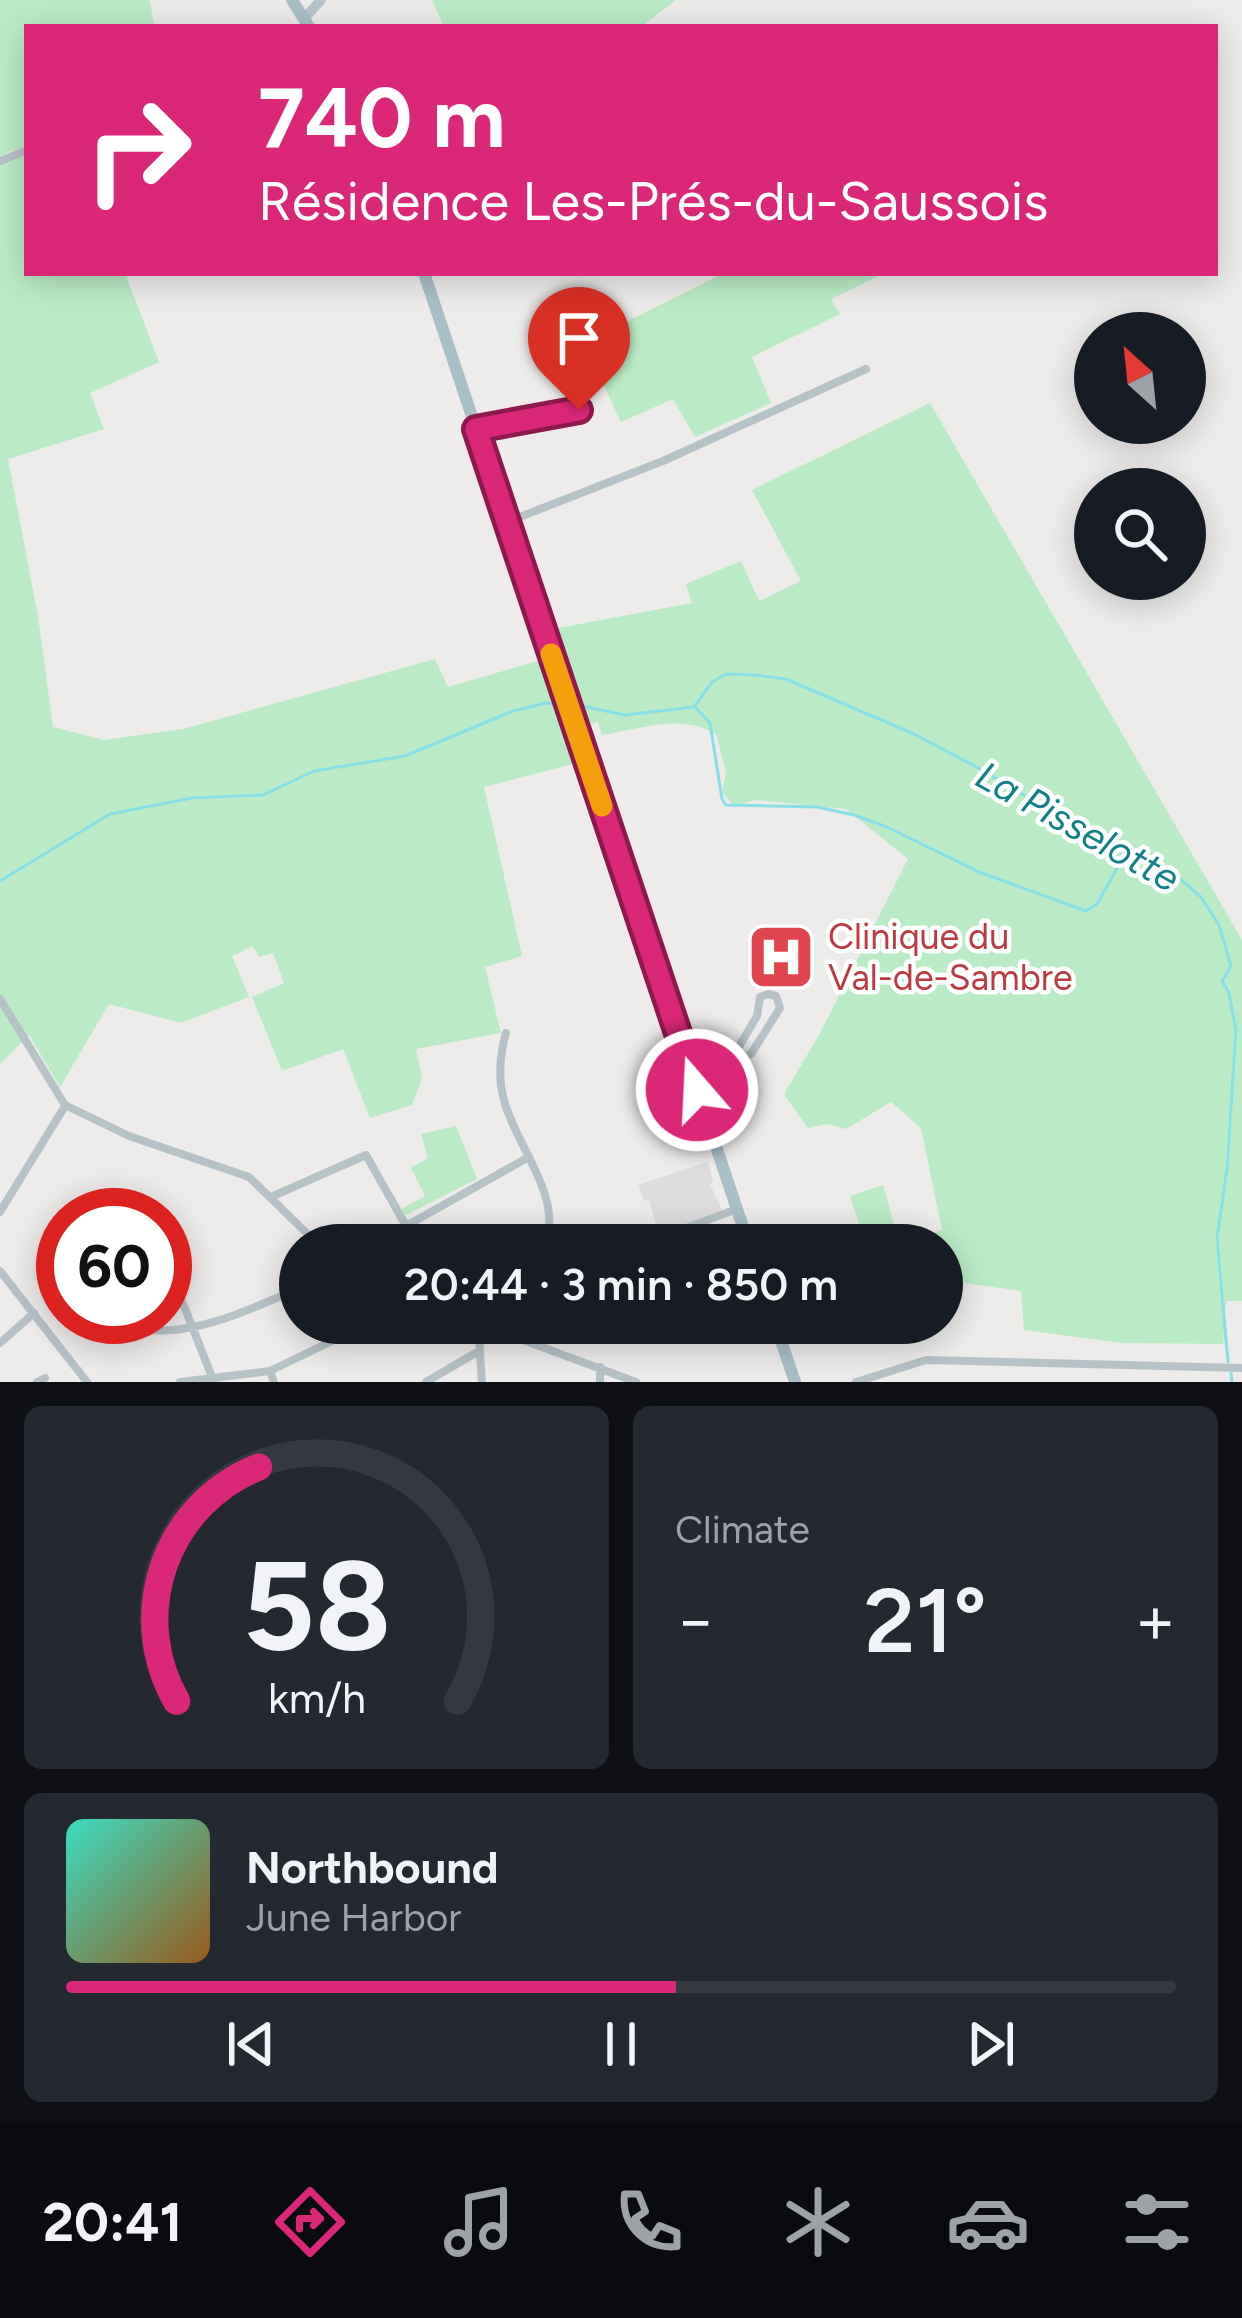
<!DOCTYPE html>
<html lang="en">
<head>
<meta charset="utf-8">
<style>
	:root { --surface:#171b24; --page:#242831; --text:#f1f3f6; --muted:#9ea1a6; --line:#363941; --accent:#db2777 }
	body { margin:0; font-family:Figtree,sans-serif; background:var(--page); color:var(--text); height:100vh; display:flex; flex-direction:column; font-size:45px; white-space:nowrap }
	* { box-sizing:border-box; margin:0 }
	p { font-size:39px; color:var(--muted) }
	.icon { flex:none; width:66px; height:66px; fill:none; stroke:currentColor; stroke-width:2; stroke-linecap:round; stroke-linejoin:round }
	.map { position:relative; height:1382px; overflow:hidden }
	.panel { display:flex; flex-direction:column; gap:24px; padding:24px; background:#0d0f14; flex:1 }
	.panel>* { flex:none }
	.guide { position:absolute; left:24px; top:24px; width:1194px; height:252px; border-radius:0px; box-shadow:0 6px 30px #0003; background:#db2777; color:#fff; overflow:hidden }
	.needle { width:78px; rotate:333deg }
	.tools { position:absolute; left:1074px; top:312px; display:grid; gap:24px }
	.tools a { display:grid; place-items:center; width:132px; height:132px; border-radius:50%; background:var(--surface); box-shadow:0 6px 30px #0003; font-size:60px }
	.speed { position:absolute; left:36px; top:1188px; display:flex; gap:24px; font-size:60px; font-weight:700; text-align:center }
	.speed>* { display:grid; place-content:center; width:156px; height:156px; border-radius:50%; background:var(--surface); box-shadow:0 6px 30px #0003; line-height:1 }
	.speed .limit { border:18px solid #d22; background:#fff; color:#111 }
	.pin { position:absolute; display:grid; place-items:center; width:102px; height:102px; color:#fff; margin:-123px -51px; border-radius:50% 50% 50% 0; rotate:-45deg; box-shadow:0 0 12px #0007 }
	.pin .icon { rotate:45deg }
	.me { position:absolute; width:132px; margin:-66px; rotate:341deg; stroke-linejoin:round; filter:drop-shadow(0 0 9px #0008) }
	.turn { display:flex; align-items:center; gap:42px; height:252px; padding:0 36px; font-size:54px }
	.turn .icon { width:156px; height:156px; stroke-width:2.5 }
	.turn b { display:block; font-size:84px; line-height:102px }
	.big { font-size:90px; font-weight:600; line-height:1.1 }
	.panel .tile { flex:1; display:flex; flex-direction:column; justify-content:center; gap:18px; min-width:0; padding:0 42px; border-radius:18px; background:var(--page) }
	.panel .dial { align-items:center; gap:0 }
	.dial svg { height:312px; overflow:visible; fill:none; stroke:var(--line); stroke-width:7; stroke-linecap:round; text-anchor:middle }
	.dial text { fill:var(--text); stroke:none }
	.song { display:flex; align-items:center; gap:36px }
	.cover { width:144px; height:144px; border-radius:18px; background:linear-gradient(135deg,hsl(170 70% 55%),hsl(30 70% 35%)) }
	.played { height:12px; border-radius:6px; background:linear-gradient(90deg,var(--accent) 55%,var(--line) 55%) }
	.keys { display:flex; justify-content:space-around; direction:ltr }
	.heat { display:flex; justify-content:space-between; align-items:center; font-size:66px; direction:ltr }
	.panel .tiles { flex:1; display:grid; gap:24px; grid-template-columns:1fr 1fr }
	.tile:last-child { grid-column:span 2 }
	.trip { position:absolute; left:279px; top:1224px; width:684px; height:120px; border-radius:60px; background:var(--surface); box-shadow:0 6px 30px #0003; font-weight:600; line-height:120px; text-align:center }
	.dock { display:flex; height:192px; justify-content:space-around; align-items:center; background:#090b0e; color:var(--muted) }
	.dock .icon { width:84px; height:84px }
	.dock .active { color:var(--accent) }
	.dock b { font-size:54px; color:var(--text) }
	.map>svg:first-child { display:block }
	.education { fill:#dfdcdd }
	.green { fill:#baebc6 }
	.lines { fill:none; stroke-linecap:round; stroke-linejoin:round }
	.stream { stroke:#89dfe6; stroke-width:3 }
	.street { stroke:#b7c2c7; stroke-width:8 }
	.secondary { stroke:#b7c5cc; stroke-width:10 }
	.primary { stroke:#abbfc9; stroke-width:12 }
	.route-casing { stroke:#8e194d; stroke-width:30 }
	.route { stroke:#db2777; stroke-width:21 }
	.slow { stroke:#f59e0b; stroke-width:21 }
	.labels { text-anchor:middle; stroke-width:9; stroke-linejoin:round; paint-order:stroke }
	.health-label { font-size:36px; fill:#be3a42; stroke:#fff; text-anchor:start }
	.water-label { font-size:39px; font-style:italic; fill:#137f87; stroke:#fff }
</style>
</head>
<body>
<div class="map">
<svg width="1242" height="1382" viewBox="0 0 1242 1382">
	<rect width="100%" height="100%" fill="#eeebeb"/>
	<path class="education" d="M 708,1162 L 713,1181 L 710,1184 L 722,1210 L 659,1234 L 649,1200 L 644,1201 L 638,1185 Z"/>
	<path class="green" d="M 0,0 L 150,0 L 154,27 L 27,27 L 27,145 L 0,156 Z
		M 432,0 L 676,0 L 641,27 L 444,27 Z
		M 27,154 L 27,273 L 125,273 L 159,362 L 90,393 L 104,429 L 8,459 L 38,616 L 53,727 L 104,740 L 183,729 L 435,659 L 448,687 L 541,660 L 574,764 L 484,787 L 522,956 L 485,967 L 501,1033 L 416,1049 L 422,1078 L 412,1105 L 370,1118 L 343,1049 L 282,1071 L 252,997 L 284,983 L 273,953 L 259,957 L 253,946 L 232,956 L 249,997 L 181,1023 L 109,1004 L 60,1087 L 29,1035 L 0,1064 L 0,164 Z
		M 724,273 L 885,273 L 831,299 L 840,314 L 752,357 L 771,403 L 695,437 L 673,399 L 621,422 L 584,343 Z
		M 930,403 L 1242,940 L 1242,1301 L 1226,1301 L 1223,1344 L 1122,1343 L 1024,1330 L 1021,1291 L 942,1280 L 942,1245 L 866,1245 L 850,1196 L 883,1185 L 899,1242 L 942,1230 L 921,1128 L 891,1102 L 846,1129 L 827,1124 L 808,1128 L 784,1094 L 819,1035 L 908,859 L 846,809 L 755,800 L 735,806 L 722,793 L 726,772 L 716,734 C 679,713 642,729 602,735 L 598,722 L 586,725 L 553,629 L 692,603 L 686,584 L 741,561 L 759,601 L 801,581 L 752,490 Z
		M 456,1126 L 477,1179 L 404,1216 L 400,1210 L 425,1196 L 411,1168 L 428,1158 L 421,1134 Z"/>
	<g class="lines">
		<path class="stream" d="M 582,706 L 625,715 L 694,707 L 712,682 L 726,674 L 755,675 L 786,679 L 914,734 L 984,771 L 1099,841 L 1173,873 L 1201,897 L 1219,925 L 1231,966 L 1222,981 L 1229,993 L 1236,1030 L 1227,1169 L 1217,1238 L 1228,1362
			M 696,708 L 710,723 L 722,799 L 726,805 L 817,807 L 854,815 L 887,827 L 979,872 L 1086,911 L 1097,904 L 1124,856
			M 0,881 L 110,814 L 192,798 L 263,795 L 314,771 L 405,756 L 513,711 L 546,703 L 556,704
			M 1231,1373 L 1232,1382"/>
		<path class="street" d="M 0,161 L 27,150
			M 477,429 L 579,411
			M 507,522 L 663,461 L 866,369
			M 0,999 L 65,1105 L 129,1136 L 249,1177 L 319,1245
			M 506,1033 C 500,1053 498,1079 504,1100 C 515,1145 564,1196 545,1245
			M 692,1075 L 751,1054 L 780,1008 L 776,996 L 768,994 L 760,997 L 757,1016 L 731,1060
			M 271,1197 L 366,1155 L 405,1224
			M 0,1212 L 65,1106
			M 94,1215 C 119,1199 140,1198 165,1215
			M 165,1215 L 179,1240 L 178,1291 L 214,1382
			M 474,1240 L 476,1245
			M 372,1245 L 529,1157
			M 640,1245 L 737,1209
			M 63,1247 L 60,1260 L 63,1272
			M 0,1271 L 87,1382
			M 165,1287 L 178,1291
			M 103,1317 C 162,1347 223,1321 279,1297
			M 477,1323 L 636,1382
			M 478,1323 L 482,1382
			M 0,1343 L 34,1313
			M 600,1367 L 600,1382
			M 270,1371 L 274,1382
			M 37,1382 L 45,1378
			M 180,1382 L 270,1371 L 369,1323
			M 426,1382 L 479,1351
			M 856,1382 L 926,1360 L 1242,1368"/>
		<path class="secondary" d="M 304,19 L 321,0"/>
		<path class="primary" d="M 292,0 L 309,27
			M 424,273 L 749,1245
			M 775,1323 L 795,1382"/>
	</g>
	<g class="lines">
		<g class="route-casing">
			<path id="route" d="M 579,410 L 476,429 L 697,1090"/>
		</g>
		<use href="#route" class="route"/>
		<path class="slow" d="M 551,654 L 602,806"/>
	</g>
	<defs>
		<g id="hospital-square" transform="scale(3.45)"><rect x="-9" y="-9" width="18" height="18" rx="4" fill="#e0444e" stroke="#fff"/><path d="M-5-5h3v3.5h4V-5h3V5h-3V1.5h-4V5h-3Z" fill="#fff"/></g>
	</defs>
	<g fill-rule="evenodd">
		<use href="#hospital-square" x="781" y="957"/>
	</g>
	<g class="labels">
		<g class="health-label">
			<text x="828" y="949">Clinique du<tspan x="828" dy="41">Val-de-Sambre</tspan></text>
		</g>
		<g class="water-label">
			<text transform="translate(1078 826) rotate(29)" y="14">La Pisselotte</text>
		</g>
	</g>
</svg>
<div class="tools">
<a><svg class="needle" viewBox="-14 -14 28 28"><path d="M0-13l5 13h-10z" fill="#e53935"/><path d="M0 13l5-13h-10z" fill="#9ea1a6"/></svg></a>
<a><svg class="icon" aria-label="search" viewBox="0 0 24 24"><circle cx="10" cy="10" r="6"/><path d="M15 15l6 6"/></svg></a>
</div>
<div class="speed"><div class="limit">60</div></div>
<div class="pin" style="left:579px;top:410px;background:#d93025"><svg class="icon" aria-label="arrive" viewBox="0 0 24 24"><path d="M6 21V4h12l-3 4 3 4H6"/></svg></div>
<svg class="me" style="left:697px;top:1090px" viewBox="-20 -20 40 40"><circle r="17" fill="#db2777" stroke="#fff" stroke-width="3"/><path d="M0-11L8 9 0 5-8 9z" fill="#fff"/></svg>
<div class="trip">20:44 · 3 min · 850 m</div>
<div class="guide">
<div class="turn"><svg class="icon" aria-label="right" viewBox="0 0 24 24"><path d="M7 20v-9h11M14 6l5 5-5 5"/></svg><div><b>740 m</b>Résidence Les-Prés-du-Saussois</div></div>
</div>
</div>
<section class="panel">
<div class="tiles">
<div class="tile dial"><svg viewBox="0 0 100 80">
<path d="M14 69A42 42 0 1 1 86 69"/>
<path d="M14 69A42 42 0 0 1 35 9" stroke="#db2777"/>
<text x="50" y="56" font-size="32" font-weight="700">58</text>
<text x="50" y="72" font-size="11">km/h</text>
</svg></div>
<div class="tile"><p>Climate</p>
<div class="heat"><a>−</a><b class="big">21°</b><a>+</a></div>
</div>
<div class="tile">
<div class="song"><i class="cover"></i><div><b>Northbound</b><p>June Harbor</p></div></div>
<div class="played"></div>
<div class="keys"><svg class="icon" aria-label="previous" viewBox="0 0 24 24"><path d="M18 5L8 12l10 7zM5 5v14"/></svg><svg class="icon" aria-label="pause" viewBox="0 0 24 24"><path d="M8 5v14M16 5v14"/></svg><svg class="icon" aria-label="next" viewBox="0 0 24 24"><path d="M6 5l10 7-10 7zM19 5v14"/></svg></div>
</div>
</div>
</section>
<nav class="dock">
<b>20:41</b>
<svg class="icon active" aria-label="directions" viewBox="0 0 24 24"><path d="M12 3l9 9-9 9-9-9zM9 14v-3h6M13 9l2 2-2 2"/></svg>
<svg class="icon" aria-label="music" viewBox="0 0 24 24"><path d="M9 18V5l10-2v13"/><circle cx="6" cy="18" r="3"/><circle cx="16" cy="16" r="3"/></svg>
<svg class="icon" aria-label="phone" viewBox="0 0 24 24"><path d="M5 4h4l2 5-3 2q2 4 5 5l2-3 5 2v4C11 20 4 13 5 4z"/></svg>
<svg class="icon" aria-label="climate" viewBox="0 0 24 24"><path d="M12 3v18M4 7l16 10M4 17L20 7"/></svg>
<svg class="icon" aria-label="car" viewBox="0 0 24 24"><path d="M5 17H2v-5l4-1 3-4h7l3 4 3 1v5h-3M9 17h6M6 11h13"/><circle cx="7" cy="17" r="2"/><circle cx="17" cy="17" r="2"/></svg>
<svg class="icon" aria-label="filters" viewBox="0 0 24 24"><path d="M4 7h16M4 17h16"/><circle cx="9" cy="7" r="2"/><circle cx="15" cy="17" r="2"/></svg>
</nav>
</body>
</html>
